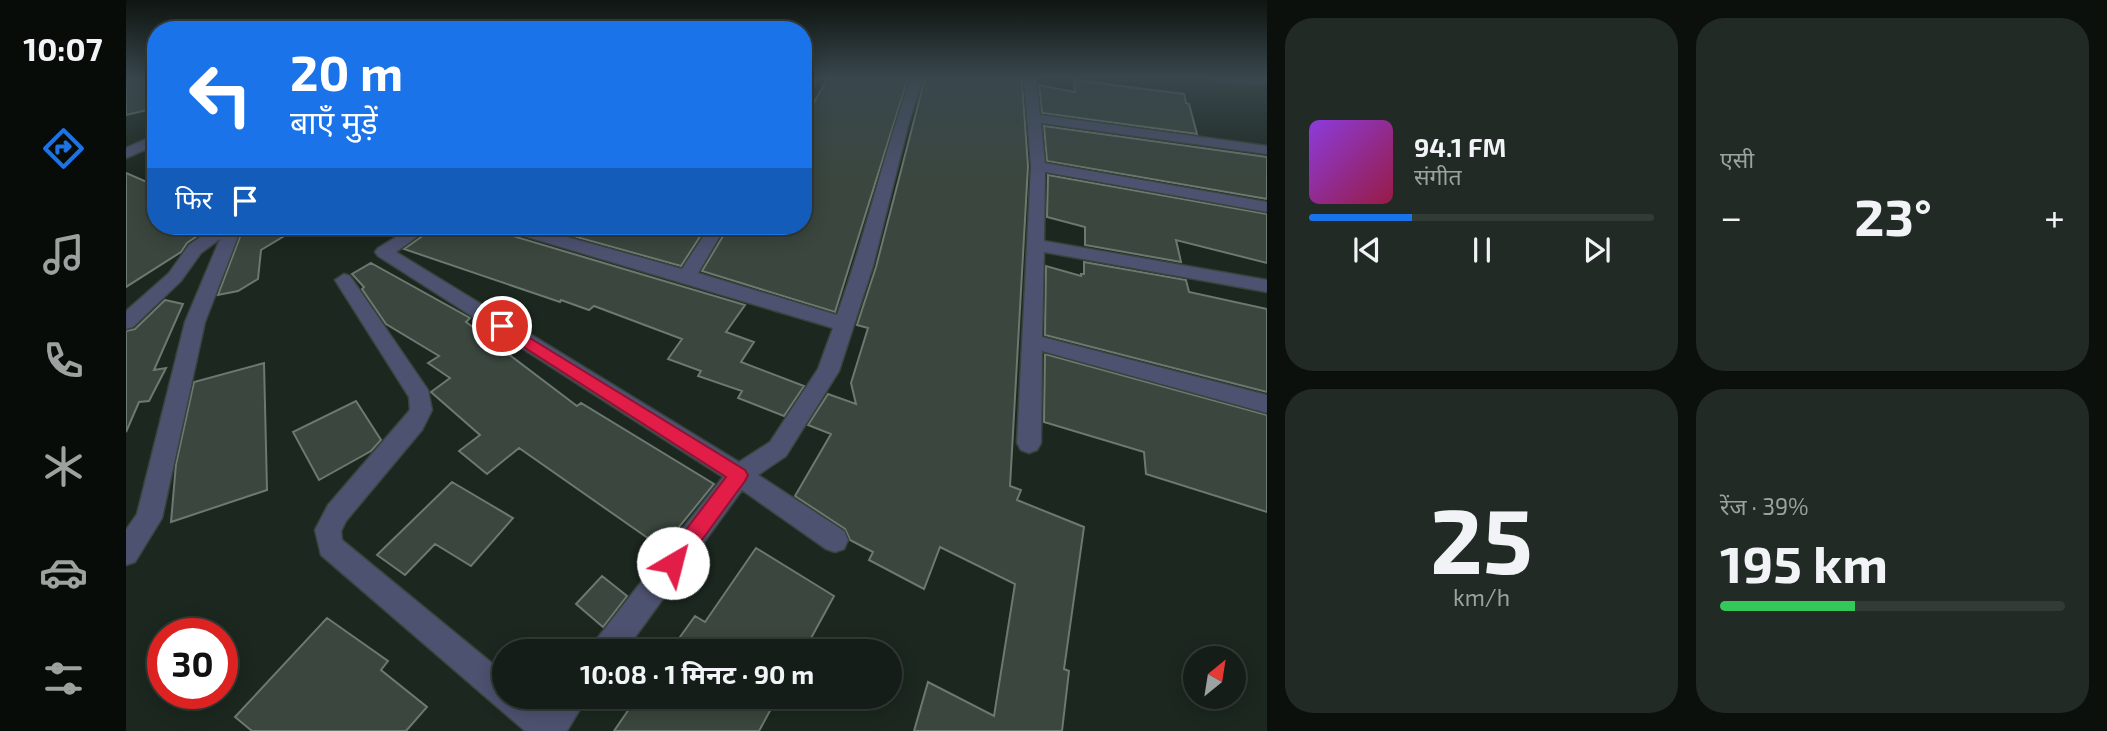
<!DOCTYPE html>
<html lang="hi">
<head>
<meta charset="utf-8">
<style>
	:root { --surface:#141d17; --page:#212a24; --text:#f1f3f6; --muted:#9da2a1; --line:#333b36; --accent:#1a73e8 }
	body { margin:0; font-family:"Exo 2","Noto Sans Devanagari",sans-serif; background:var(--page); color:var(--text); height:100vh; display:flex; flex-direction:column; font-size:26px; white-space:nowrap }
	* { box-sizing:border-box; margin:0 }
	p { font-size:23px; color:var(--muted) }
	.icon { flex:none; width:38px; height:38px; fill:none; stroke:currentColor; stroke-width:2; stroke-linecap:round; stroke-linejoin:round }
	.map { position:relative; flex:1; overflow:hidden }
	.sheet { display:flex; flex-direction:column; gap:18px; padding:18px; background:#0b100d; width:840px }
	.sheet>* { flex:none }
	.top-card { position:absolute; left:21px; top:21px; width:665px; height:214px; border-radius:28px; box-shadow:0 4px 18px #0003,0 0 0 2px var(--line); background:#1a73e8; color:#fff; overflow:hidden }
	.needle { width:46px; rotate:30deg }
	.tools { position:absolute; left:1057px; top:646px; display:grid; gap:14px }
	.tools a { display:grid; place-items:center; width:63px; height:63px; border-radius:50%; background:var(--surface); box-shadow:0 4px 18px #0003,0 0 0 2px var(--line); font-size:35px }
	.speed { position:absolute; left:21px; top:618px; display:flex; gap:14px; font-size:35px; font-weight:700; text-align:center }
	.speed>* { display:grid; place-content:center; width:91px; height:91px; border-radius:50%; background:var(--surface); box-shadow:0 4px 18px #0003,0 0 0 2px var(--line); line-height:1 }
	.speed .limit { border:10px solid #d22; background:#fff; color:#111 }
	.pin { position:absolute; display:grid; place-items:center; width:60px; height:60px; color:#fff; margin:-30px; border:4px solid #fff; border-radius:50%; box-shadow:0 2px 7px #0007 }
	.me { position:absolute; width:77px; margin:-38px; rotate:37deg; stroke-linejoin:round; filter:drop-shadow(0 0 5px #0008) }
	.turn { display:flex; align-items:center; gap:24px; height:147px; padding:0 28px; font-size:32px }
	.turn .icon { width:91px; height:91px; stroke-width:2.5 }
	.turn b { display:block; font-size:49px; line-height:60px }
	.then { display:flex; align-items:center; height:66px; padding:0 28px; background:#0003; gap:14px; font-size:26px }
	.big { font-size:52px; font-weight:700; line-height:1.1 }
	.sheet .widget { flex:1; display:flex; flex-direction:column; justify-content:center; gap:10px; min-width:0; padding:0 24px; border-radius:28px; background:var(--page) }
	.sheet .dial { align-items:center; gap:0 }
	.dial b { font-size:91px; line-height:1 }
	.song { display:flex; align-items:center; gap:21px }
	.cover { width:84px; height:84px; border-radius:10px; background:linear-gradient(135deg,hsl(270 70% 55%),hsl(340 70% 35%)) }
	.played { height:7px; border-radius:4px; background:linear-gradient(90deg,var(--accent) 30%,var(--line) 30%) }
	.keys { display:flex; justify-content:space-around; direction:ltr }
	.heat { display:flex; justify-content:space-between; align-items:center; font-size:38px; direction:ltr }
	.charge { height:10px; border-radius:5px; background:linear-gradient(90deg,#34c759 39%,var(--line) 0) }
	.sheet .tiles { flex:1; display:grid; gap:18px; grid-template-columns:repeat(2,1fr) }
	.trip { position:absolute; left:366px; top:639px; width:410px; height:70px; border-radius:35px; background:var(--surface); box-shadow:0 4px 18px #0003,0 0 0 2px var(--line); font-weight:700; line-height:70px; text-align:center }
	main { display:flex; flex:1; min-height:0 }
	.tab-bar { display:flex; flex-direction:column; width:126px; justify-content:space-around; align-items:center; background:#080c09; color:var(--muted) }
	.tab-bar .icon { width:49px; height:49px }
	.tab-bar .on { color:var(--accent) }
	.tab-bar b { font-size:32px; color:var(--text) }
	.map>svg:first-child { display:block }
	.building { fill:#3a463e; stroke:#6c7970; stroke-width:2 }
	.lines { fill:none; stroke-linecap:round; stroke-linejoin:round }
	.minor-casing { stroke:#37433b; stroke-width:3 }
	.tertiary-casing { stroke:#37433b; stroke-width:3 }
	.minor { fill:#4d5270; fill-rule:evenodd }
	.tertiary { fill:#4d5270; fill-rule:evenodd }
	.route { fill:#e11d48; stroke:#92132f; stroke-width:2 }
</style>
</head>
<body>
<main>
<nav class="tab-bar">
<b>10:07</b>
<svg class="icon on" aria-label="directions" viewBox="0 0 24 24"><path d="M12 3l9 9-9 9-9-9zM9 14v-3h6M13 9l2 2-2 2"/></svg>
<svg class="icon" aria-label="music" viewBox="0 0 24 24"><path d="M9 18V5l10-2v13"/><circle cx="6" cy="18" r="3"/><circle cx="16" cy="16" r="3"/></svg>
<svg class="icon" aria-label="phone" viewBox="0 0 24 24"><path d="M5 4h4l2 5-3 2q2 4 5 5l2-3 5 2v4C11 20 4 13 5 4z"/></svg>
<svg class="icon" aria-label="climate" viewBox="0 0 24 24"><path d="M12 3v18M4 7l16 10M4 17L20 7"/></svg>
<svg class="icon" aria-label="car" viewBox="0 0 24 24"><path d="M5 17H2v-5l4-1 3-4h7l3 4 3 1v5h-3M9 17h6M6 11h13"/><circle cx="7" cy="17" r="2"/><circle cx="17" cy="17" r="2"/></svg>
<svg class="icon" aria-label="filters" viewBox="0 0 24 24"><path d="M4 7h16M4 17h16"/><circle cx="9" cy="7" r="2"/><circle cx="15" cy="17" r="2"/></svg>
</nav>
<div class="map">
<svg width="1141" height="731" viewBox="0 0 1141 731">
	<rect width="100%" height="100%" fill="#1b271f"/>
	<path class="building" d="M 0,78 L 30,78 L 30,108 L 0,115 Z
		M 702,78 L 782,78 L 709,312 L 576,271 L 603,226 L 677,226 L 677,121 Z
		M 799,78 L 895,78 L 896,82 L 902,166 L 884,486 L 895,490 L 891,500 L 958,527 L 938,669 L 943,671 L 936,731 L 788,731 L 802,682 L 868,716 L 889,584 L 814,547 L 798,589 L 743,560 L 747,552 L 724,540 L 719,529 L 669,496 L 705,434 L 682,425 L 702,394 L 730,404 L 725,383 L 742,328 L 731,325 L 750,267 Z
		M 948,80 L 1058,94 L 1060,103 L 1063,104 L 1071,134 L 916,113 L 913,85 L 949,92 Z
		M 918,126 L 1141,157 L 1141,199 L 921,161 Z
		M 0,173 L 30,186 L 30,226 L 86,226 L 61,243 L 55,252 L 0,287 Z
		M 922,175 L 1141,214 L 1141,263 L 1050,240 L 1055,262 L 959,245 L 959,227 L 921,217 Z
		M 118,226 L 175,226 L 135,250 L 132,279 L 112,291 L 92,295 Z
		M 301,226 L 373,226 L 377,233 L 619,305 L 600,332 L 628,342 L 615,362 L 678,386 L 658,416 L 612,398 L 616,391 L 572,376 L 575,371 L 542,359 L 556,339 L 468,306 L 463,310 L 435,300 L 434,302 L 278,249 L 298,235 L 295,229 Z
		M 411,226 L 581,226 L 555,266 Z
		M 958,262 L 1060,280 L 1063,292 L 1141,309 L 1141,392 L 919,335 L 920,266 L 955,276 L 955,274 L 958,274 Z
		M 245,263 L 344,318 L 340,322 L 451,406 L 455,403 L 588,484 L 536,548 L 393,448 L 361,474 L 333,451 L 354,435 L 305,392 L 324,378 L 302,363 L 313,356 L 260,324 L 236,289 L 238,287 L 226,274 Z
		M 39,300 L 57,304 L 28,370 L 40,368 L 23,401 L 13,402 L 0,432 L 0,331 L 9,329 Z
		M 919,354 L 1141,415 L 1141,512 L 1020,474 L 1018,452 L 918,422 Z
		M 138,363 L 141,490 L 45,522 L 50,464 L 68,382 Z
		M 230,401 L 255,440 L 245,451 L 193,480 L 167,432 Z
		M 326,482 L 387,518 L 345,566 L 309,544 L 279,575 L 251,555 Z
		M 630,548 L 708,596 L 678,651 L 544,651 L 569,616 L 579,622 Z
		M 476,576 L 501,596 L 477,627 L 450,604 Z
		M 201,618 L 262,661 L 255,670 L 301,707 L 280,731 L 126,731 L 109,717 Z
		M 512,696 L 652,696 L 633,731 L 488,731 Z"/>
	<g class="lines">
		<g class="minor-casing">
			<path id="minor" d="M 681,78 L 693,78 L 681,95 L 677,96 L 677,83 Z
				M 785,78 L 797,78 L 783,122 L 747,266 L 713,371 L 660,456 L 632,475 L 718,531 L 722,540 L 718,549 L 709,552 L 700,549 L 616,490 L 499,651 L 466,651 L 470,640 L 597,477 L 252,256 L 249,252 L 252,248 L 275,234 L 264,226 L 286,226 L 296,233 L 270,252 L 613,462 L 644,442 L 692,369 L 707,328 L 378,230 L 376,226 L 402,226 L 556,269 L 584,226 L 600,226 L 572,273 L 711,315 C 739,237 757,156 785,78 Z
				M 898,78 L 910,78 L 914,115 L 1141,146 L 1141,154 L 915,123 L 919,163 L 1141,202 L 1141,212 L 919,172 L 918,241 L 1141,280 L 1141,292 L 918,252 L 916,337 L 1141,395 L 1141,413 L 916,351 L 915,443 L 911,450 L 903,453 L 895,450 L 891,443 L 905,166 Z
				M 30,135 L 30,145 L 0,158 L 0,148 Z
				M 90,226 L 116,226 L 79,322 L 36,518 L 9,562 L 0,565 L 0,530 L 11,514 L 59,322 L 94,239 L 75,253 L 55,281 L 7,327 L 0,329 L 0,311 L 43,273 L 63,245 Z
				M 218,274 L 224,276 L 302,390 L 306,410 L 296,430 L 220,521 L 215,531 L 216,540 L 378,673 L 378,696 L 407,696 L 420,707 L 428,696 L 462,696 L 441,731 L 399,731 L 195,555 L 189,530 L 202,505 L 284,410 L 283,397 L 209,280 Z"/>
		</g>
		<g class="tertiary-casing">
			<path id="tertiary" d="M 1086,78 L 1141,78 L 1141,84 L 1092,82 Z"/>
		</g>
		<use href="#minor" class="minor"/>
		<use href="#tertiary" class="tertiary"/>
	</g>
	<linearGradient id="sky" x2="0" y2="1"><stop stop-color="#0f1511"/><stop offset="0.43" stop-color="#39474d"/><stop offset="1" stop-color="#39474d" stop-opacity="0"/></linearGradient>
	<rect width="1141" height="181" fill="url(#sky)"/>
	<path class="route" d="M 376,321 L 619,470 L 622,475 L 619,481 L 554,570 L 547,573 L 540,570 L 537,563 L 540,556 L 600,477 L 371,330 L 368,326 L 371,323 Z"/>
</svg>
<div class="tools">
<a><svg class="needle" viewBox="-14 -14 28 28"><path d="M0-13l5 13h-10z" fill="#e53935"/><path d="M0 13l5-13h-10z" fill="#9da2a1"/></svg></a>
</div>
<div class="speed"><div class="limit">30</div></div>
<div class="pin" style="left:376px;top:326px;background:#d93025"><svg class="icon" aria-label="arrive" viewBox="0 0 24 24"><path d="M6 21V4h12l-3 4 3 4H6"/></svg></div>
<svg class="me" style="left:547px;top:563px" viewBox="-20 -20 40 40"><circle r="19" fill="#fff"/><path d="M0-13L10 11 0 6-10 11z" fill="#e11d48"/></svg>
<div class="trip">10:08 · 1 मिनट · 90 m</div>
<div class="top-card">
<div class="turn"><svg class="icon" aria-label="left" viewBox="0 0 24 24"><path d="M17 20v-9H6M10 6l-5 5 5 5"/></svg><div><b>20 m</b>बाएँ मुड़ें</div></div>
<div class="then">फिर<svg class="icon" aria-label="arrive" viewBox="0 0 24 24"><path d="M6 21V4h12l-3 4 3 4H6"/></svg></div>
</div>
</div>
<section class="sheet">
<div class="tiles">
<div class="widget">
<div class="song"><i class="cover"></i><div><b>94.1 FM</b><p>संगीत</p></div></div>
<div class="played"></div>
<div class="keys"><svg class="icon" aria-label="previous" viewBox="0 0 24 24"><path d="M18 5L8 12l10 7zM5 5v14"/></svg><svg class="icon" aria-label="pause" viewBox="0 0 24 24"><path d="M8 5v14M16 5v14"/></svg><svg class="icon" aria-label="next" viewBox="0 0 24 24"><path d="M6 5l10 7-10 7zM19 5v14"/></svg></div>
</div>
<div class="widget"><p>एसी</p>
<div class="heat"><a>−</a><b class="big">23°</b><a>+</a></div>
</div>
<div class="widget dial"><b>25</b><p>km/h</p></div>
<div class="widget"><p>रेंज · 39%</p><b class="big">195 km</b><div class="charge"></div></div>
</div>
</section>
</main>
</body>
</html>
